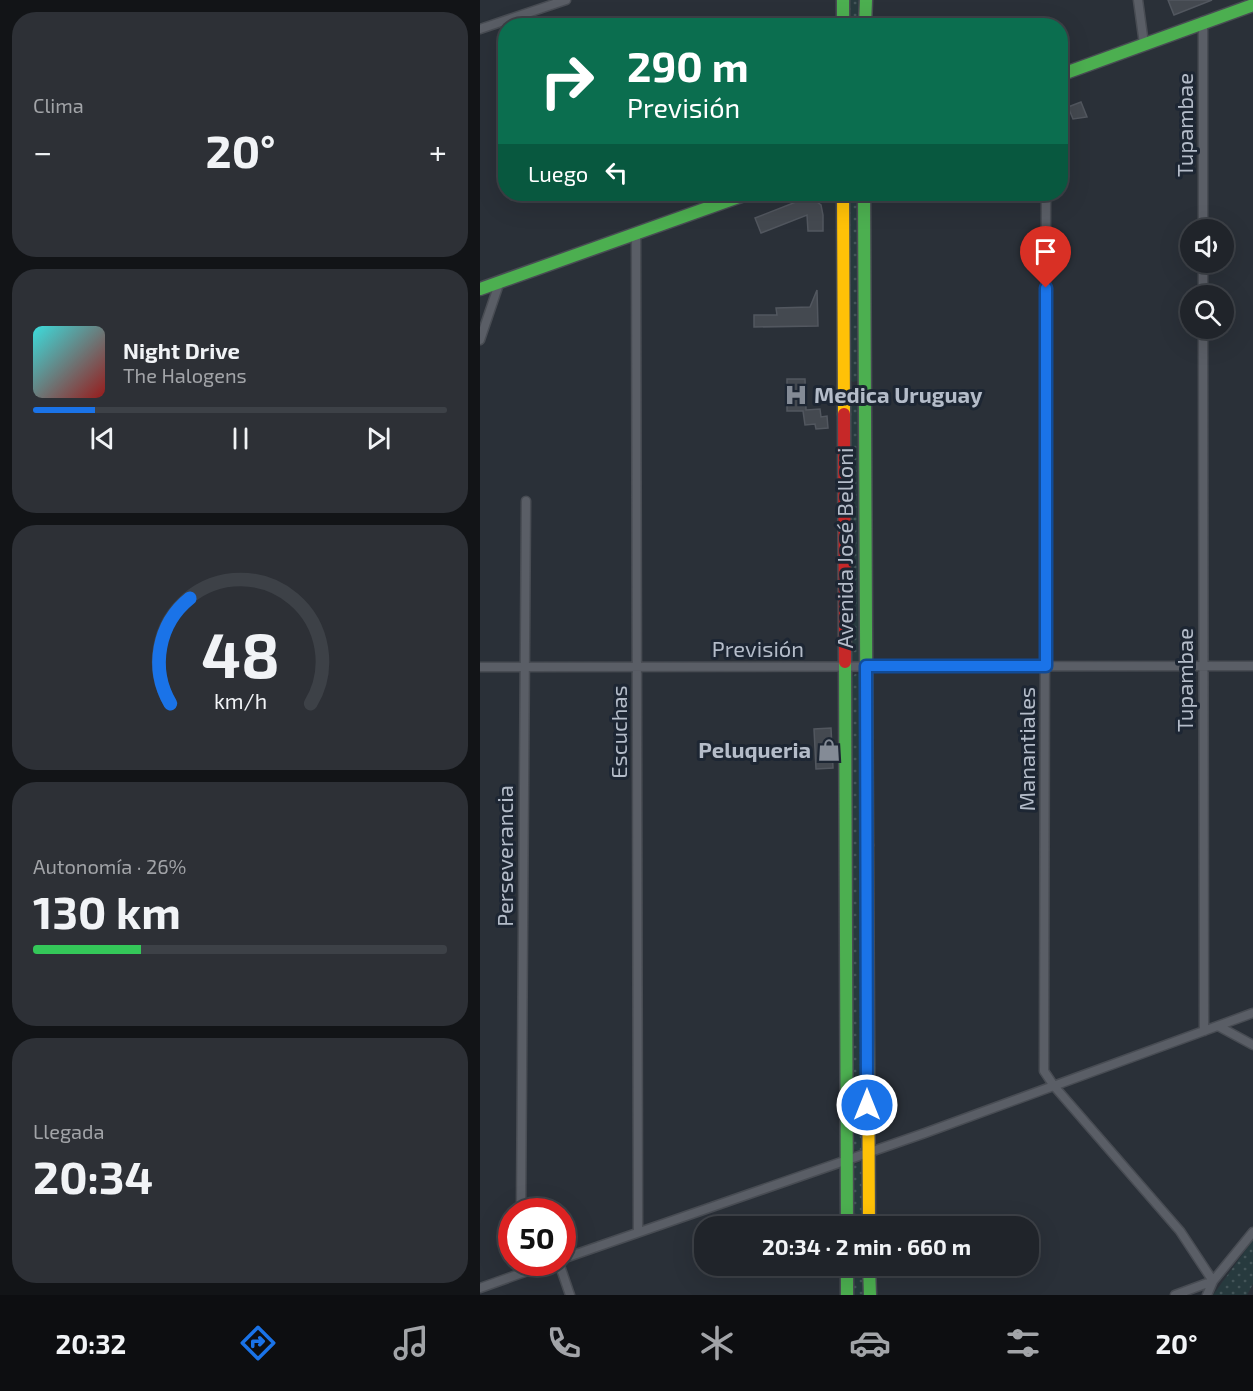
<!DOCTYPE html>
<html lang="es">
<head>
<meta charset="utf-8">
<style>
	:root { --surface:#20242a; --page:#2d3036; --text:#f1f3f6; --muted:#a2a4a8; --line:#3d4147; --accent:#1a73e8 }
	body { margin:0; font-family:"Exo 2",sans-serif; background:var(--page); color:var(--text); height:100vh; display:flex; flex-direction:column; font-size:22px; white-space:nowrap }
	* { box-sizing:border-box; margin:0 }
	p { font-size:20px; color:var(--muted) }
	.icon { flex:none; width:33px; height:33px; fill:none; stroke:currentColor; stroke-width:2; stroke-linecap:round; stroke-linejoin:round }
	.map { position:relative; flex:1; overflow:hidden }
	.details { display:flex; flex-direction:column; gap:12px; padding:12px; background:#121417; width:480px }
	.details>* { flex:none }
	.top-card { position:absolute; left:18px; top:18px; width:570px; height:183px; border-radius:24px; box-shadow:0 6px 24px #0002,0 0 0 2px var(--line); background:#0b6e4f; color:#fff; overflow:hidden }
	.buttons { position:absolute; left:700px; top:219px; display:grid; gap:12px }
	.buttons a { display:grid; place-items:center; width:54px; height:54px; border-radius:50%; background:var(--surface); box-shadow:0 6px 24px #0002,0 0 0 2px var(--line); font-size:30px }
	.speed { position:absolute; left:18px; top:1198px; display:flex; gap:12px; font-size:30px; font-weight:700; text-align:center }
	.speed>* { display:grid; place-content:center; width:78px; height:78px; border-radius:50%; background:var(--surface); box-shadow:0 6px 24px #0002,0 0 0 2px var(--line); line-height:1 }
	.speed .limit { border:9px solid #d22; background:#fff; color:#111 }
	.pin { position:absolute; display:grid; place-items:center; width:51px; height:51px; color:#fff; margin:-62px -26px; border-radius:50% 50% 50% 0; rotate:-45deg; box-shadow:0 0 6px #0007 }
	.pin .icon { rotate:45deg }
	.me { position:absolute; width:66px; margin:-33px; rotate:0deg; stroke-linejoin:round; filter:drop-shadow(0 0 4px #0008) }
	.turn { display:flex; align-items:center; gap:21px; height:126px; padding:0 30px; font-size:27px }
	.turn .icon { width:78px; height:78px; stroke-width:2.5 }
	.turn b { display:block; font-size:42px; line-height:51px }
	.then { display:flex; align-items:center; height:57px; padding:0 30px; background:#0003; gap:12px; font-size:22px }
	.big { font-size:45px; font-weight:700; line-height:1.1 }
	.details .tile { flex:1; display:flex; flex-direction:column; justify-content:center; gap:9px; min-width:0; padding:0 21px; border-radius:24px; background:var(--page) }
	.details .dial { align-items:center; gap:0 }
	.dial svg { height:156px; overflow:visible; fill:none; stroke:var(--line); stroke-width:7; stroke-linecap:round; text-anchor:middle }
	.dial text { fill:var(--text); stroke:none }
	.song { display:flex; align-items:center; gap:18px }
	.cover { width:72px; height:72px; border-radius:9px; background:linear-gradient(135deg,hsl(180 70% 55%),hsl(0 70% 35%)) }
	.played { height:6px; border-radius:3px; background:linear-gradient(90deg,var(--accent) 15%,var(--line) 15%) }
	.keys { display:flex; justify-content:space-around; direction:ltr }
	.heat { display:flex; justify-content:space-between; align-items:center; font-size:33px; direction:ltr }
	.charge { height:9px; border-radius:4px; background:linear-gradient(90deg,#34c759 26%,var(--line) 0) }
	.trip { position:absolute; left:214px; top:1216px; width:345px; height:60px; border-radius:24px; background:var(--surface); box-shadow:0 6px 24px #0002,0 0 0 2px var(--line); font-weight:700; line-height:60px; text-align:center }
	.tab-bar { display:flex; height:96px; justify-content:space-around; align-items:center; background:#0d0e11; color:var(--muted) }
	.tab-bar .icon { width:42px; height:42px }
	.tab-bar .active { color:var(--accent) }
	.tab-bar b { font-size:27px; color:var(--text) }
	main { display:flex; flex:1; min-height:0 }
	.map>svg:first-child { display:block }
	.grass { fill:url(#grass-dots) }
	.building { fill:#444950; stroke:#52575f; stroke-width:1.5 }
	.lines { fill:none; stroke-linecap:round; stroke-linejoin:round }
	.street-casing { stroke:#484c53; stroke-width:11 }
	.fast-casing { stroke:#484c53; stroke-width:15 }
	.slow-casing { stroke:#484c53; stroke-width:15 }
	.jam-casing { stroke:#484c53; stroke-width:15 }
	.street { stroke:#5a5e66; stroke-width:8 }
	.fast { stroke:#4caf50; stroke-width:12 }
	.slow { stroke:#ffc107; stroke-width:12 }
	.jam { stroke:#c62828; stroke-width:12 }
	.route-casing { stroke:#114b97; stroke-width:15 }
	.route { stroke:#1a73e8; stroke-width:10 }
	.labels { text-anchor:middle; stroke-width:6; stroke-linejoin:round; paint-order:stroke }
	.street-label { font-size:22px; fill:#b4bcc9; stroke:#1d2633 }
	.poi-label { font-size:22px; font-weight:bold; fill:#b4bcc9; stroke:#1d2633; text-anchor:start }
</style>
</head>
<body>
<main>
<section class="details">
<div class="tile"><p>Clima</p>
<div class="heat"><a>−</a><b class="big">20°</b><a>+</a></div>
</div>
<div class="tile">
<div class="song"><i class="cover"></i><div><b>Night Drive</b><p>The Halogens</p></div></div>
<div class="played"></div>
<div class="keys"><svg class="icon" aria-label="previous" viewBox="0 0 24 24"><path d="M18 5L8 12l10 7zM5 5v14"/></svg><svg class="icon" aria-label="pause" viewBox="0 0 24 24"><path d="M8 5v14M16 5v14"/></svg><svg class="icon" aria-label="next" viewBox="0 0 24 24"><path d="M6 5l10 7-10 7zM19 5v14"/></svg></div>
</div>
<div class="tile dial"><svg viewBox="0 0 100 80">
<path d="M14 69A42 42 0 1 1 86 69"/>
<path d="M14 69A42 42 0 0 1 24 15" stroke="#1a73e8"/>
<text x="50" y="56" font-size="32" font-weight="700">48</text>
<text x="50" y="72" font-size="11">km/h</text>
</svg></div>
<div class="tile"><p>Autonomía · 26%</p><b class="big">130 km</b><div class="charge"></div></div>
<div class="tile"><p>Llegada</p><b class="big">20:34</b></div>
</section>
<div class="map">
<svg width="773" height="1295" viewBox="0 0 773 1295">
	<defs>
		<pattern id="grass-dots" width="8" height="8" patternUnits="userSpaceOnUse" patternTransform="scale(1.5)"><rect width="8" height="8" fill="#273a3e"/><path d="M2 2h.1M6 6h.1" fill="none" stroke="#445559" stroke-width="1.8" stroke-linecap="round"/></pattern>
	</defs>
	<rect width="100%" height="100%" fill="#2a3038"/>
	<path class="grass" d="M 367,0 L 382,0 L 381,25 L 367,25 Z
		M 368,194 L 381,194 L 380,380 L 373,382 L 370,380 Z
		M 376,391 L 381,394 L 381,664 L 373,664 L 371,661 L 369,395 L 371,392 Z
		M 375,674 L 381,674 L 384,1149 L 379,1151 L 374,1149 L 371,678 Z
		M 380,1162 L 384,1165 L 384,1227 L 372,1227 L 373,1165 Z
		M 773,1240 L 773,1284 L 767,1295 L 733,1295 Z
		M 372,1266 L 385,1266 L 385,1295 L 372,1295 Z"/>
	<path class="building" d="M 688,0 L 732,0 L 694,15 Z
		M 601,102 L 607,117 L 593,119 L 588,107 Z
		M 333,199 L 341,205 L 343,215 L 343,231 L 328,231 L 327,215 L 281,233 L 275,218 L 321,200 Z
		M 337,290 L 338,326 L 274,327 L 274,315 L 297,315 L 296,308 L 330,307 Z
		M 307,379 L 325,379 L 326,410 L 340,409 L 341,417 L 347,416 L 348,428 L 336,429 L 335,424 L 325,425 L 323,411 L 307,411 Z
		M 351,728 L 353,768 L 336,769 L 334,729 Z"/>
	<g class="lines">
		<g class="street-casing">
			<path id="street" d="M 658,0 L 664,44
				M 0,29 L 86,0
				M 231,194 L 235,205
				M 566,194 L 564,1071 L 574,1086 L 700,1231 L 733,1281 L 695,1295
				M 723,230 L 723,21
				M 156,233 L 158,1231
				M 723,296 L 723,262
				M 723,328 L 724,1031
				M 0,340 L 20,281
				M 0,667 L 773,666
				M 738,1026 L 773,1045
				M 41,1212 L 46,501
				M 82,1259 L 445,1133 L 773,1013
				M 79,1263 L 90,1295
				M 0,1288 L 70,1263
				M 727,1295 L 733,1281 L 773,1232"/>
		</g>
		<g class="fast-casing">
			<path id="fast" d="M 363,0 L 363,26
				M 385,26 L 386,0
				M 580,75 L 773,5
				M 384,194 L 387,845
				M 0,289 L 267,194
				M 365,662 L 367,1227
				M 367,1266 L 367,1295
				M 389,1266 L 390,1295"/>
		</g>
		<g class="slow-casing">
			<path id="slow" d="M 363,194 L 364,414
				M 387,845 L 389,1227"/>
		</g>
		<g class="jam-casing">
			<path id="jam" d="M 364,414 L 365,662"/>
		</g>
		<use href="#street" class="street"/>
		<use href="#fast" class="fast"/>
		<use href="#slow" class="slow"/>
		<use href="#jam" class="jam"/>
	</g>
	<g class="lines">
		<g class="route-casing">
			<path id="route" d="M 387,1105 L 386,666 L 566,666 L 566,288"/>
		</g>
		<use href="#route" class="route"/>
	</g>
	<defs>
		<g id="hospital-bare" transform="scale(1.8)"><path d="M-5-5h3v3.5h4V-5h3V5h-3V1.5h-4V5h-3Z" fill="#848b96" stroke="#1d2633" stroke-width="2.5" paint-order="stroke"/></g>
		<g id="shop-bare" transform="scale(1.8)"><path d="M-5-2.5h2.3a2.7 3.5 0 0 1 5.4 0H5L5.5 6h-11ZM-1.5-2.5h3a1.5 2.3 0 0 0-3 0Z" fill="#848b96" stroke="#1d2633" stroke-width="2.5" paint-order="stroke"/></g>
	</defs>
	<g fill-rule="evenodd">
		<use href="#hospital-bare" x="316" y="395"/>
		<use href="#shop-bare" x="349" y="750"/>
	</g>
	<g class="labels">
		<g class="street-label">
			<text transform="translate(705 125) rotate(-90)" y="8">Tupambae</text>
			<text transform="translate(365 548) rotate(-90)" y="8">Avenida José Belloni</text>
			<text x="278" y="657">Previsión</text>
			<text transform="translate(705 680) rotate(-90)" y="8">Tupambae</text>
			<text transform="translate(139 732) rotate(-90)" y="8">Escuchas</text>
			<text transform="translate(547 749) rotate(-90)" y="8">Manantiales</text>
			<text transform="translate(25 856) rotate(-90)" y="8">Perseverancia</text>
		</g>
		<g class="poi-label">
			<text x="334" y="403">Medica Uruguay</text>
			<text x="331" y="758" text-anchor="end">Peluqueria</text>
		</g>
	</g>
</svg>
<div class="buttons">
<a><svg class="icon" aria-label="sound" viewBox="0 0 24 24"><path d="M4 9h4l5-4v14l-5-4H4zM17 9q2 3 0 6"/></svg></a>
<a><svg class="icon" aria-label="search" viewBox="0 0 24 24"><circle cx="10" cy="10" r="6"/><path d="M15 15l6 6"/></svg></a>
</div>
<div class="speed"><div class="limit">50</div></div>
<div class="pin" style="left:566px;top:288px;background:#d93025"><svg class="icon" aria-label="arrive" viewBox="0 0 24 24"><path d="M6 21V4h12l-3 4 3 4H6"/></svg></div>
<svg class="me" style="left:387px;top:1105px" viewBox="-20 -20 40 40"><circle r="17" fill="#1a73e8" stroke="#fff" stroke-width="3"/><path d="M0-11L8 9 0 5-8 9z" fill="#fff"/></svg>
<div class="trip">20:34 · 2 min · 660 m</div>
<div class="top-card">
<div class="turn"><svg class="icon" aria-label="right" viewBox="0 0 24 24"><path d="M7 20v-9h11M14 6l5 5-5 5"/></svg><div><b>290 m</b>Previsión</div></div>
<div class="then">Luego<svg class="icon" aria-label="left" viewBox="0 0 24 24"><path d="M17 20v-9H6M10 6l-5 5 5 5"/></svg></div>
</div>
</div>
</main>
<nav class="tab-bar">
<b>20:32</b>
<svg class="icon active" aria-label="directions" viewBox="0 0 24 24"><path d="M12 3l9 9-9 9-9-9zM9 14v-3h6M13 9l2 2-2 2"/></svg>
<svg class="icon" aria-label="music" viewBox="0 0 24 24"><path d="M9 18V5l10-2v13"/><circle cx="6" cy="18" r="3"/><circle cx="16" cy="16" r="3"/></svg>
<svg class="icon" aria-label="phone" viewBox="0 0 24 24"><path d="M5 4h4l2 5-3 2q2 4 5 5l2-3 5 2v4C11 20 4 13 5 4z"/></svg>
<svg class="icon" aria-label="climate" viewBox="0 0 24 24"><path d="M12 3v18M4 7l16 10M4 17L20 7"/></svg>
<svg class="icon" aria-label="car" viewBox="0 0 24 24"><path d="M5 17H2v-5l4-1 3-4h7l3 4 3 1v5h-3M9 17h6M6 11h13"/><circle cx="7" cy="17" r="2"/><circle cx="17" cy="17" r="2"/></svg>
<svg class="icon" aria-label="filters" viewBox="0 0 24 24"><path d="M4 7h16M4 17h16"/><circle cx="9" cy="7" r="2"/><circle cx="15" cy="17" r="2"/></svg>
<b>20°</b>
</nav>
</body>
</html>
